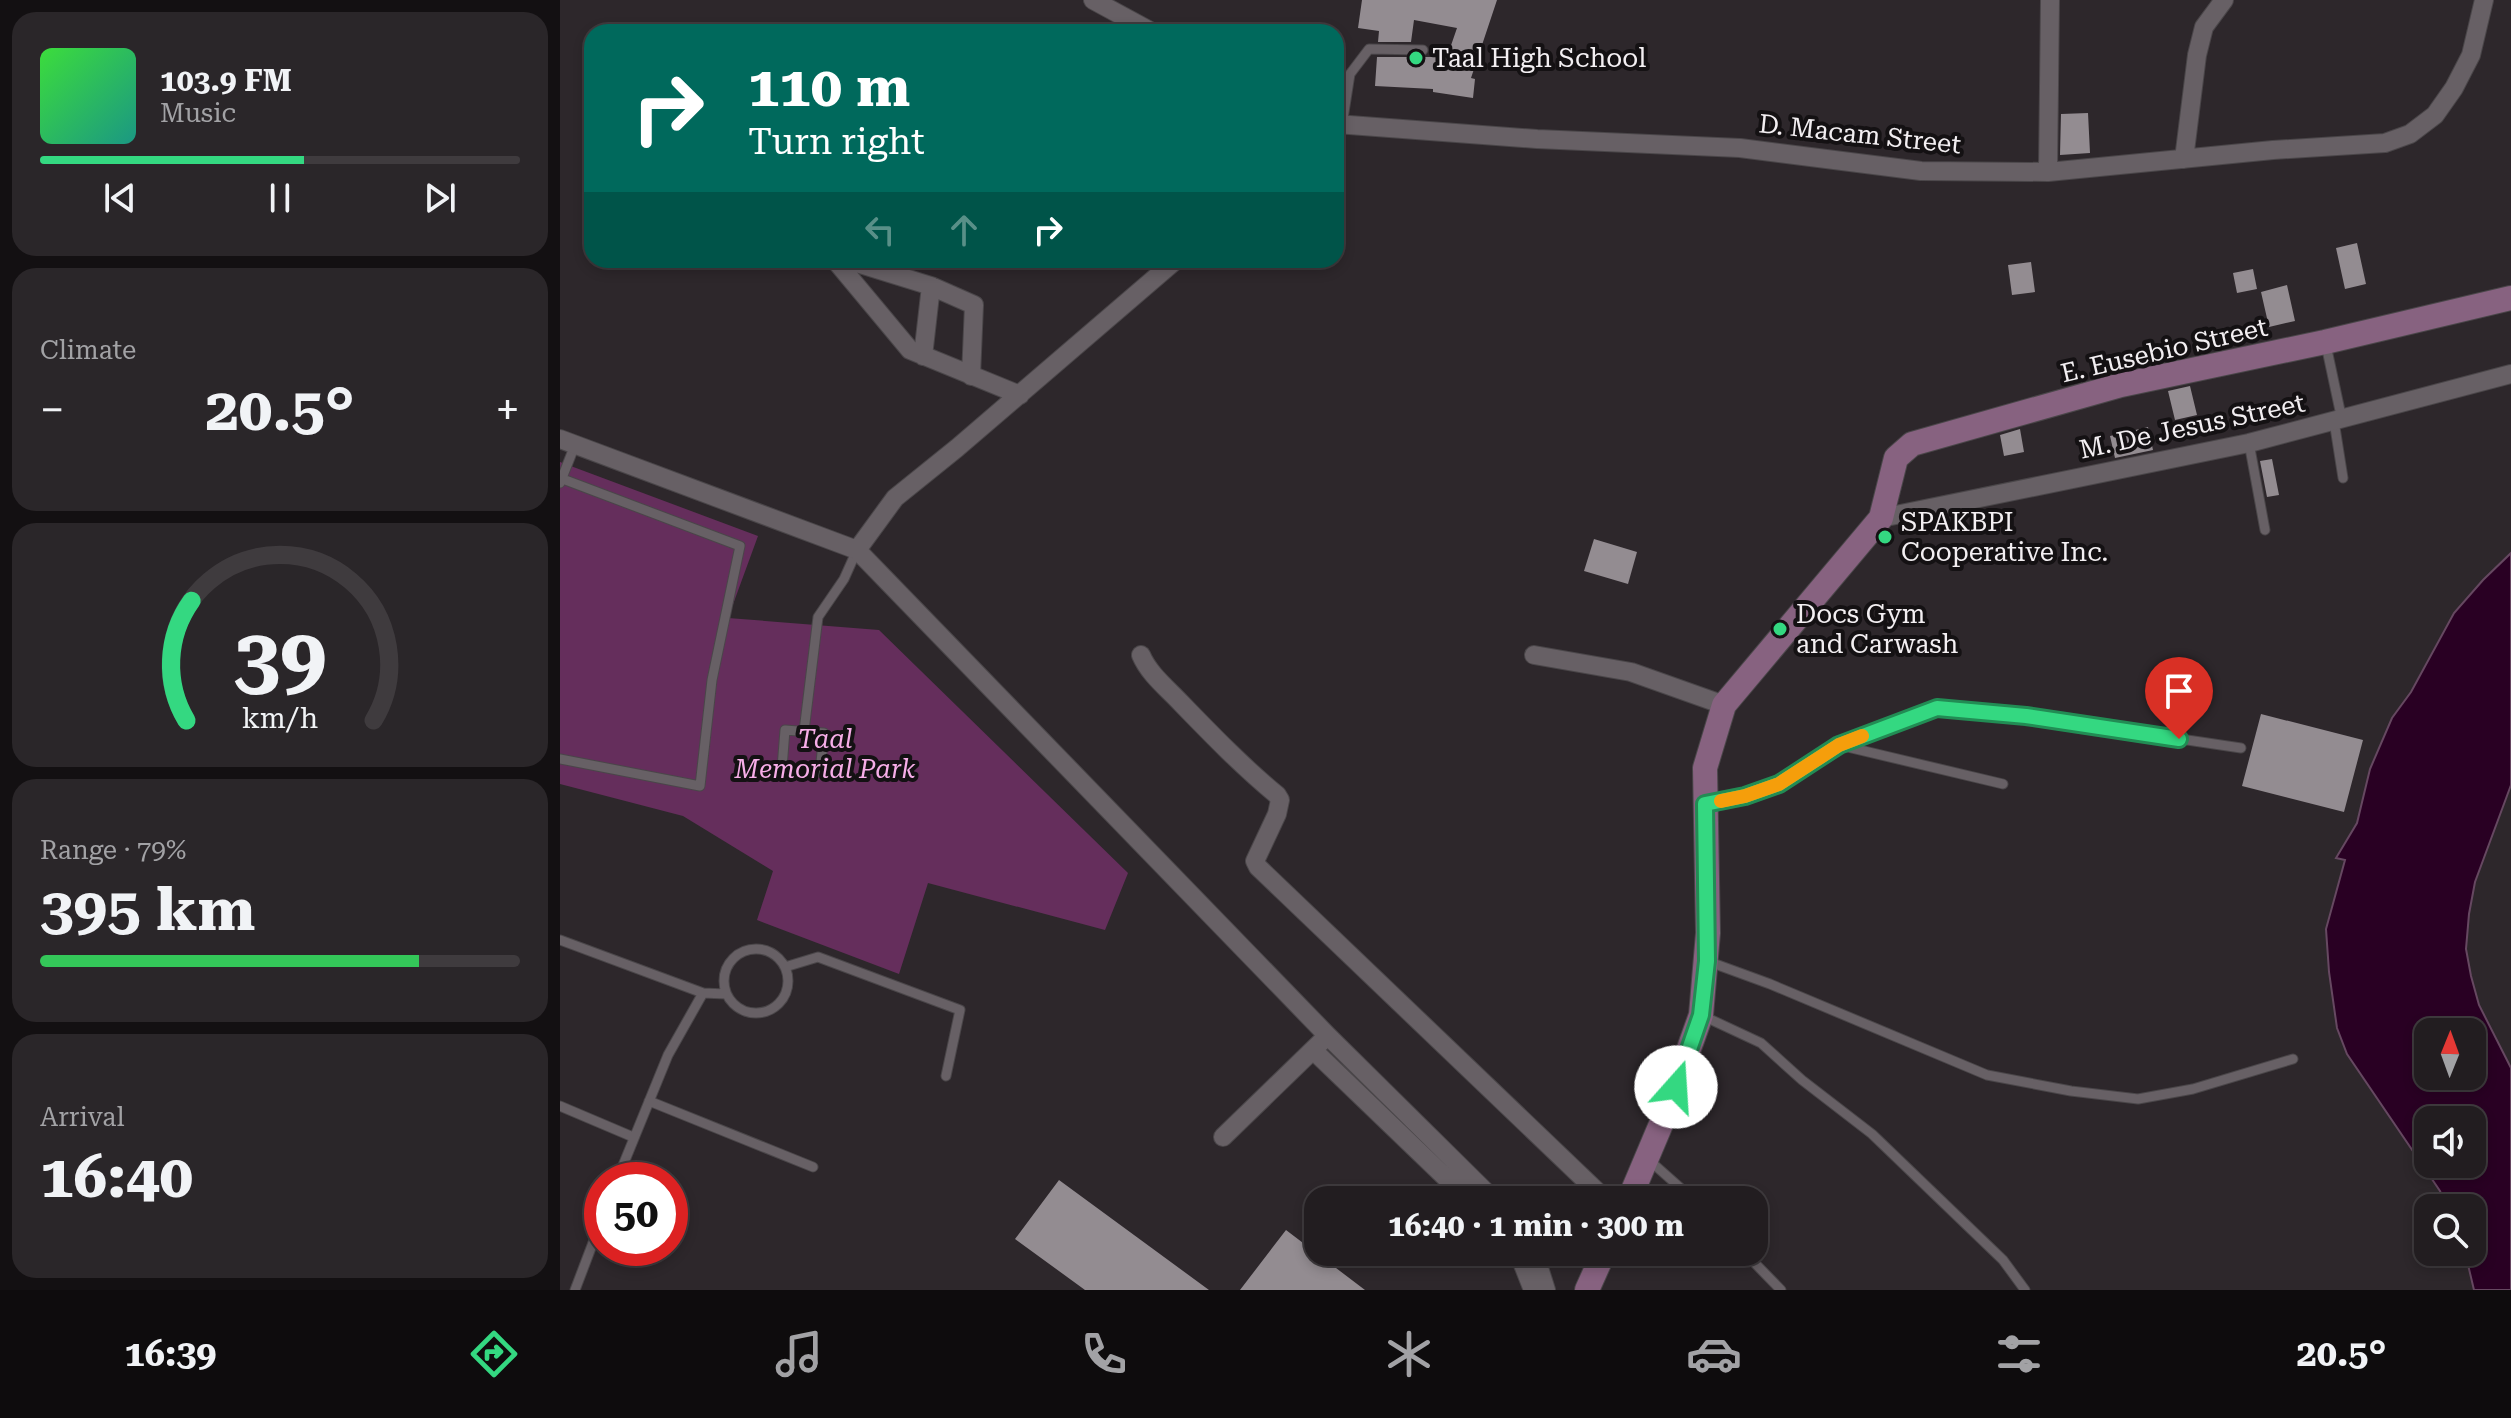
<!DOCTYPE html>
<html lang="en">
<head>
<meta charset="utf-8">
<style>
	:root { --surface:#221d20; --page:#2a2629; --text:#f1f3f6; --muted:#a2a2a5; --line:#3f3b3e; --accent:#34d881 }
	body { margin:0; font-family:"Roboto Serif",serif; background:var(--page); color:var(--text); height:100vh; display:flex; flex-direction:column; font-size:30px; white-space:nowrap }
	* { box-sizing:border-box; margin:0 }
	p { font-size:26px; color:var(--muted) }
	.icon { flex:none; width:44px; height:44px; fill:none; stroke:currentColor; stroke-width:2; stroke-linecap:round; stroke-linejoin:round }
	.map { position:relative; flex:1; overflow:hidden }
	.drawer { display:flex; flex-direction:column; gap:12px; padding:12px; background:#131012; width:560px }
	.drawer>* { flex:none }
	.top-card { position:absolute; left:24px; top:24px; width:760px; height:244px; border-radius:24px; box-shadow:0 4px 12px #0003,0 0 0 2px var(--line); background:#00695c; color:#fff; overflow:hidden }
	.needle { width:52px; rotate:1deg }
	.buttons { position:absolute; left:1854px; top:1018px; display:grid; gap:16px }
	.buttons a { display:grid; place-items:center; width:72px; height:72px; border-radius:16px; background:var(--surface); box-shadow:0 4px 12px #0003,0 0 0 2px var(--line); font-size:40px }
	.speed { position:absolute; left:24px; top:1162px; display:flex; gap:16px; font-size:40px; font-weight:700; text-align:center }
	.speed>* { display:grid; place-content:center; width:104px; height:104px; border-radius:50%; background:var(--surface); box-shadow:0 4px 12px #0003,0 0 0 2px var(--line); line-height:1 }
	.speed .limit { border:12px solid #d22; background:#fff; color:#111 }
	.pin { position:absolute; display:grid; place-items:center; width:68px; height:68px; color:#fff; margin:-82px -34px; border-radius:50% 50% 50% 0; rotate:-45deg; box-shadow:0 0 8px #0007 }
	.pin .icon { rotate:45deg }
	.me { position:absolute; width:88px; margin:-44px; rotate:19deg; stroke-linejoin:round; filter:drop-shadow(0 0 6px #0008) }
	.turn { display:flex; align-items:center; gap:28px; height:168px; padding:0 32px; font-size:36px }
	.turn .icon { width:104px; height:104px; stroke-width:2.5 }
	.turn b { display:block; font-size:56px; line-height:68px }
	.lanes { display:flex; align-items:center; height:76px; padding:0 32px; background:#0003; justify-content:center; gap:40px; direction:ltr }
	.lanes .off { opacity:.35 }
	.big { font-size:60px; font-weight:700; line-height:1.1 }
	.drawer .tile { flex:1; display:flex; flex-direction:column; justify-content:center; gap:12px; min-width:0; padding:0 28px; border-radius:24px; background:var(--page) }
	.drawer .dial { align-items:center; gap:0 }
	.dial svg { height:208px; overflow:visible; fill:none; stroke:var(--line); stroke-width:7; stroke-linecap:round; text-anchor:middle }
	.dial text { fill:var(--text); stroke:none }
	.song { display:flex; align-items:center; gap:24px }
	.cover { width:96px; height:96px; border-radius:12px; background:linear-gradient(135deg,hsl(120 70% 55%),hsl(170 70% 35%)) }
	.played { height:8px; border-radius:4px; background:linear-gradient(90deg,var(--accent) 55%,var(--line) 55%) }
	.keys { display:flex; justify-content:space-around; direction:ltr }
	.heat { display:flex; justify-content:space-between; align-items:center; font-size:44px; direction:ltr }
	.charge { height:12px; border-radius:6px; background:linear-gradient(90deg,#34c759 79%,var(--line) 0) }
	.trip { position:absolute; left:744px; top:1186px; width:464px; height:80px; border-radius:24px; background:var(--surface); box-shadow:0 4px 12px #0003,0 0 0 2px var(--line); font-weight:700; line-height:80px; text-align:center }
	.menu { display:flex; height:128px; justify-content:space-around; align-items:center; background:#0e0c0d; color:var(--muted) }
	.menu .icon { width:56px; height:56px }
	.menu .selected { color:var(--accent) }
	.menu b { font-size:36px; color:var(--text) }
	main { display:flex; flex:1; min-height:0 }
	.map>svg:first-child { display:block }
	.green { fill:#652e5c }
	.water { fill:#290023; stroke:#664861; stroke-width:2; fill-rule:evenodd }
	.building { fill:#938c91 }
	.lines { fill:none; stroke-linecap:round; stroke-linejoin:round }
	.lane-casing { stroke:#4a4649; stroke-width:11 }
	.street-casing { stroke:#4a4649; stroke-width:20 }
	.secondary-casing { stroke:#4a4649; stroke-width:26 }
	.lane { stroke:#676065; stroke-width:9 }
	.street { stroke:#676065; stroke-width:18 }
	.secondary { stroke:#876280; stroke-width:24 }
	.route-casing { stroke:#228c54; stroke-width:20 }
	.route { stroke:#34d881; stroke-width:14 }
	.slow { stroke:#f59e0b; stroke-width:14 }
	.poi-dot { fill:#34d881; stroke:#141113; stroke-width:3 }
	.labels { text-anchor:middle; stroke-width:8; stroke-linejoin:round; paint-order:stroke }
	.poi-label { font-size:26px; fill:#f3eff2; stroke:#141113; text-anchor:start }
	.street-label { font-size:26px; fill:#f3eff2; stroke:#141113 }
	.park-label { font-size:26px; font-style:italic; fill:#f7aee8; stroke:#141113 }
</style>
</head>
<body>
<main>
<section class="drawer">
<div class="tile">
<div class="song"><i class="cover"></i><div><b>103.9 FM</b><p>Music</p></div></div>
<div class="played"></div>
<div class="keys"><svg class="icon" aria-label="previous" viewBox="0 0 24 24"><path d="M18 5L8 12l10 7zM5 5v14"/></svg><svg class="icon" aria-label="pause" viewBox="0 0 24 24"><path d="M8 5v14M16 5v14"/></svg><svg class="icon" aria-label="next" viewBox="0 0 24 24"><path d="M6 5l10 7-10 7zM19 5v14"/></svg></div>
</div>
<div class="tile"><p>Climate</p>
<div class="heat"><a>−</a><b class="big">20.5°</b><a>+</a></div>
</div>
<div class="tile dial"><svg viewBox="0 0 100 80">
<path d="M14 69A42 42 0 1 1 86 69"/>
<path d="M14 69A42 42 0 0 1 16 23" stroke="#34d881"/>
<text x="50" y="56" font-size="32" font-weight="700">39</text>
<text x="50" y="72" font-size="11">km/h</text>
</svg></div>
<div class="tile"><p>Range · 79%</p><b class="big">395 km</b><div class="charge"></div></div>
<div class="tile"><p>Arrival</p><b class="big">16:40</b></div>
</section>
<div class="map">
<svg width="1951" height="1290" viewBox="0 0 1951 1290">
	<rect width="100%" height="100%" fill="#2d272b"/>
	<path class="green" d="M 0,462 L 198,536 L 168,618 L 319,630 L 568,873 L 545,930 L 368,883 L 339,974 L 197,920 L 213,871 L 123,816 L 0,784 Z"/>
	<path class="water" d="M 1951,553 L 1951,785 L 1915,882 L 1909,914 L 1906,949 L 1911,976 L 1919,1005 L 1951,1068 L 1951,1290 L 1914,1290 L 1905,1252 L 1912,1252 L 1912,1208 L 1887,1208 L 1880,1191 L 1787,1054 L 1777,1028 L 1769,972 L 1766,929 L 1785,860 L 1776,858 L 1797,823 L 1810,769 L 1832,718 L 1851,692 L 1894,613 L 1923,580 ZM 1868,1032 L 1912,1032 L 1912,1076 L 1868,1076 ZM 1868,1120 L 1912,1120 L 1912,1164 L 1868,1164 Z"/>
	<path class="building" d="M 802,0 L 937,0 L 911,78 L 915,79 L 913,98 L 873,92 L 873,89 L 815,86 L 817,57 L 887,57 L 897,28 L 854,20 L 851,42 L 818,42 L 819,31 L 798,28 Z
		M 1528,113 L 1530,153 L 1500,155 L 1501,114 Z
		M 1797,243 L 1806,284 L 1785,289 L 1776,248 Z
		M 1471,262 L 1475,292 L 1452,295 L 1448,265 Z
		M 1693,269 L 1697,289 L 1677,293 L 1673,273 Z
		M 1727,285 L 1735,321 L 1709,327 L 1701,292 Z
		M 1630,386 L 1637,415 L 1615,420 L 1608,391 Z
		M 1588,427 L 1593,450 L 1555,458 L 1550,436 Z
		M 1460,429 L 1464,452 L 1444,456 L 1440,435 Z
		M 1712,459 L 1719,495 L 1707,497 L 1700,461 Z
		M 1034,539 L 1077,552 L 1068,584 L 1024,571 Z
		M 1701,714 L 1803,740 L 1784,812 L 1682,786 Z
		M 499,1180 L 649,1290 L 525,1290 L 455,1239 Z
		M 726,1230 L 805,1290 L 680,1290 Z"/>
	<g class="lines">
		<g class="lane-casing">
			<path id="lane" d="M 782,125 L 790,74 L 809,49 L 863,50
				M 1766,345 L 1782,420
				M 1774,421 L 1783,478
				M 1689,443 L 1705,530
				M 0,478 L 180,546 L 152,680 L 140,786 L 0,759
				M 0,483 L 15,445
				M 225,730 L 264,733 L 260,772 L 222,768 Z
				M 244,731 L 258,617 L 284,579 L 297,550
				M 1279,745 L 1443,784
				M 1149,803 L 1185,796 L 1219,784 L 1279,745 L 1377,708 L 1466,716 L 1681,748
				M 0,940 L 143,993
				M164 981a32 32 0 1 1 64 0a32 32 0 1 1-64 0Z
				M 1147,961 L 1210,984 L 1427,1075 L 1511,1091 L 1578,1099 L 1633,1089 L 1733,1059
				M 225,967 L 258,957 L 400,1010 L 386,1076
				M 1141,1015 L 1201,1043 L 1242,1080 L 1312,1134 L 1443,1260 L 1465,1290
				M 89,1101 L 253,1167
				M 0,1106 L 73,1137
				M 1089,1160 L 1134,1200
				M 57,1180 L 108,1055 L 143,993 L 166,994
				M 1184,1252 L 1221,1290
				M 15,1290 L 42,1219"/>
		</g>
		<g class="street-casing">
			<path id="street" d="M 533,0 L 592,32
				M 776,124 L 977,139 L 1180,148 L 1361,171 L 1488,172 L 1713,150 L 1825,143 L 1850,134 L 1875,115 L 1894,88 L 1911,55 L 1924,0
				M 1624,159 L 1637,55 L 1644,27 L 1664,0
				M 1488,172 L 1490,0
				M 275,260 L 350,350 L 460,395
				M 287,260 L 371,286 L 414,305 L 411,376
				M 363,356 L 371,286
				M 0,439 L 297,550 L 335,498 L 397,448 L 616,260
				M 1321,518 L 1689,443 L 1951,374
				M 297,550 L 767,1035 L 934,1200
				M 581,655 C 589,674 607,688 621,703 C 652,735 683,767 717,795 L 720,800 L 717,814 L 695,861 L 698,867 L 1046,1200
				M 974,655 L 1071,672 L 1164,705
				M 753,1050 L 909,1200
				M 663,1137 L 761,1042
				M 958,1252 L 973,1290
				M 974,1252 L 986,1290"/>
		</g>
		<g class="secondary-casing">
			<path id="secondary" d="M 1069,1200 L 1107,1110 L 1141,1015 L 1148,933 L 1145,768 L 1164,705 L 1321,518 L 1336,458 L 1352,444 L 1561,385 L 1765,342 L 1951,298
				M 1027,1290 L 1044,1252"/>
		</g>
		<use href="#lane" class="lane"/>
		<use href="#street" class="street"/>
		<use href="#secondary" class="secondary"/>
	</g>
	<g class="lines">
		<g class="route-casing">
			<path id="route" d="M 1116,1087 L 1141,1015 L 1147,961 L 1145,804 L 1185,796 L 1219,784 L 1279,745 L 1377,708 L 1466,716 L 1619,739"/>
		</g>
		<use href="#route" class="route"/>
		<path class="slow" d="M 1161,801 L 1185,796 L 1219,784 L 1279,745 L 1302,736"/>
	</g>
	<g class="poi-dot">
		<circle cx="856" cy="58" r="8"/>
		<circle cx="1325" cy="537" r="8"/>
		<circle cx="1220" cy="629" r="8"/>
	</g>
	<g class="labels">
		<g class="poi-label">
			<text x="872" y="67">Taal High School</text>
			<text x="1341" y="531">SPAKBPI<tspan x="1341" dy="30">Cooperative Inc.</tspan></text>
			<text x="1236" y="623">Docs Gym<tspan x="1236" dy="30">and Carwash</tspan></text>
		</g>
		<g class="street-label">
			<text transform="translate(1300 134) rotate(6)" y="9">D. Macam Street</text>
			<text transform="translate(1604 350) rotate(-13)" y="9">E. Eusebio Street</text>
			<text transform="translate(1632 426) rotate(-12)" y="9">M. De Jesus Street</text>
		</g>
		<g class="park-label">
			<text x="265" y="748">Taal<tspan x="265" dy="30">Memorial Park</tspan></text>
		</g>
	</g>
</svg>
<div class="buttons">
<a><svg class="needle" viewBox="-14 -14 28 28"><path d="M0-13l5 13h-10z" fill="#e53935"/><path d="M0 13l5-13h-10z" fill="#a2a2a5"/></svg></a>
<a><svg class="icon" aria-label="sound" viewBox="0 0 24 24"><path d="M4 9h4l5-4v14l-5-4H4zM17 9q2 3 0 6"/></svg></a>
<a><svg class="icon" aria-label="search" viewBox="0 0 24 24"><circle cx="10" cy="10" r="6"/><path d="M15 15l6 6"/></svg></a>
</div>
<div class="speed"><div class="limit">50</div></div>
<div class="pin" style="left:1619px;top:739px;background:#d93025"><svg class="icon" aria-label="arrive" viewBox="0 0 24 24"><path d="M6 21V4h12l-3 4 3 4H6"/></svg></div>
<svg class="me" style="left:1116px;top:1087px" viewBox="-20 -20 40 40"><circle r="19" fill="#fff"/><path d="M0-13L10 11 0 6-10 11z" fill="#34d881"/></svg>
<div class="trip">16:40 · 1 min · 300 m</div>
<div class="top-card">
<div class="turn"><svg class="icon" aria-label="right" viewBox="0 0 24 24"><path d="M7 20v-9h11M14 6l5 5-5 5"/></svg><div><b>110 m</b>Turn right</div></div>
<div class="lanes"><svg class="icon off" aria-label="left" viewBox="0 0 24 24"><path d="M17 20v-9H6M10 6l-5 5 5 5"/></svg><svg class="icon off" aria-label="ahead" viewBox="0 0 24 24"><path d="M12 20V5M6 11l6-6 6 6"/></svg><svg class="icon" aria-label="right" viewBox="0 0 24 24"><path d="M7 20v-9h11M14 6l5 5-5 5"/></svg></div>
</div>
</div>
</main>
<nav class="menu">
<b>16:39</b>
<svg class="icon selected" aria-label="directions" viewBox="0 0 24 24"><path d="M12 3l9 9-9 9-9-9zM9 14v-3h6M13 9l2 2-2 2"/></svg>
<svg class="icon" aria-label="music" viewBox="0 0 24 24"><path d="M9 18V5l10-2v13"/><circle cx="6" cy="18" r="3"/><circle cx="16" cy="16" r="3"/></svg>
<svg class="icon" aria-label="phone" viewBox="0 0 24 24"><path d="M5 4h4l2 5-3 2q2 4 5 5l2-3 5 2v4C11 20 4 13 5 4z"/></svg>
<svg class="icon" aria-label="climate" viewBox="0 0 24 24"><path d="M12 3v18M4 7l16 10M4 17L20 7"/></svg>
<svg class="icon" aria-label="car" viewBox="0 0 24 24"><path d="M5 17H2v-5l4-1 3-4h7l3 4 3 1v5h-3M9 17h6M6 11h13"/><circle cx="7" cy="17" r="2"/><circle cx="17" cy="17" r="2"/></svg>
<svg class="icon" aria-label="filters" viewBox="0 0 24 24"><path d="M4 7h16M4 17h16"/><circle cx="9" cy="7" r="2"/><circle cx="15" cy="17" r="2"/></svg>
<b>20.5°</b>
</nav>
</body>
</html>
